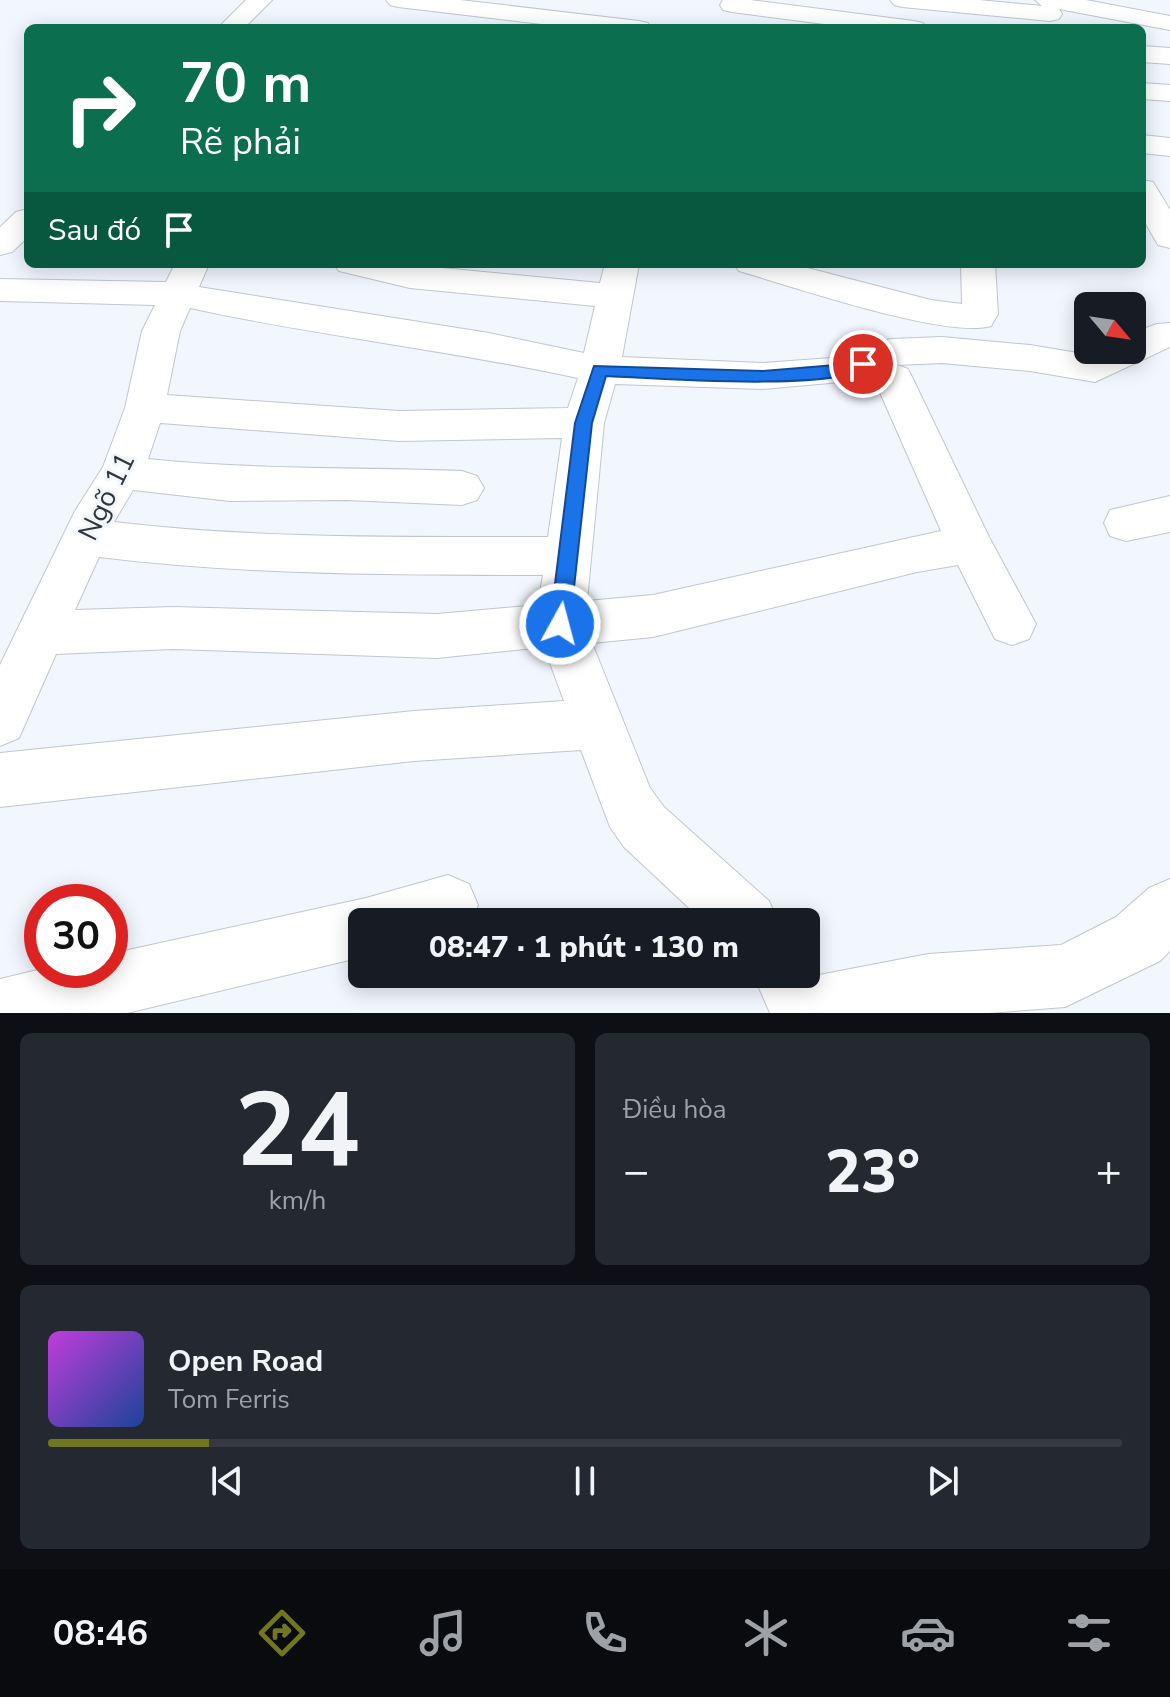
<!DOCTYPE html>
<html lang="vi">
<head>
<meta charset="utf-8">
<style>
	:root { --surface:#171b24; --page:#242831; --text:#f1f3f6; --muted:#9ea1a6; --line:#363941; --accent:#71761f }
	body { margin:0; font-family:"Nunito Sans",sans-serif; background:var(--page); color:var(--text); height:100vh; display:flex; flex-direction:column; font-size:30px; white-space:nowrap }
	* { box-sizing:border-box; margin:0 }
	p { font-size:26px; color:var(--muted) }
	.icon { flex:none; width:44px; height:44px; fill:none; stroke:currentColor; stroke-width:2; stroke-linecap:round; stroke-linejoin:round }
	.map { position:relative; height:1013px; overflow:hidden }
	.details { display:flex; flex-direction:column; gap:20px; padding:20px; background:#0d0f14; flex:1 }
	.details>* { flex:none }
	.guide { position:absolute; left:24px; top:24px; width:1122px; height:244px; border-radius:12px; box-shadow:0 4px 20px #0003; background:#0b6e4f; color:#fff; overflow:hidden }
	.needle { width:52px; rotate:119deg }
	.tools { position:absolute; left:1074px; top:292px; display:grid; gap:16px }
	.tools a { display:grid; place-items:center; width:72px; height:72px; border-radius:12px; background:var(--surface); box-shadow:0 4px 20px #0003; font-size:40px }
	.speed { position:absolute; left:24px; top:884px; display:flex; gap:16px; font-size:40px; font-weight:700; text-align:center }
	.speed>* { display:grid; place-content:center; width:104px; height:104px; border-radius:50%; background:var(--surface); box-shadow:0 4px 20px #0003; line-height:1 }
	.speed .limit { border:12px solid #d22; background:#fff; color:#111 }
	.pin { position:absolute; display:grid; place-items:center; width:68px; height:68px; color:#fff; margin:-34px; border:4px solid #fff; border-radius:50%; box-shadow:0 2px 8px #0007 }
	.me { position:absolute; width:88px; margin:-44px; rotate:7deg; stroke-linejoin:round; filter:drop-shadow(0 0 6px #0008) }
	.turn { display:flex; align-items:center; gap:28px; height:168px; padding:0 24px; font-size:36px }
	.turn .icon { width:104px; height:104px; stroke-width:2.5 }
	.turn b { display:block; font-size:56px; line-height:68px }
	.then { display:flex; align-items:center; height:76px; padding:0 24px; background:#0003; gap:16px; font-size:30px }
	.big { font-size:60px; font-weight:800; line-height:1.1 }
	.details .tile { flex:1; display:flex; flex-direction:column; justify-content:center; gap:12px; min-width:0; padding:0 28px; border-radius:12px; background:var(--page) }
	.details .dial { align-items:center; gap:0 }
	.dial b { font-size:104px; line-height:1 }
	.song { display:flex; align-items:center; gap:24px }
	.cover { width:96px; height:96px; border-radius:12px; background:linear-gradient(135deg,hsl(290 70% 55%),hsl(220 70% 35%)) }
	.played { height:8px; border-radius:4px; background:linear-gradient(90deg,var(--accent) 15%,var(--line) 15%) }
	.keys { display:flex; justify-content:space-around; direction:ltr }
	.heat { display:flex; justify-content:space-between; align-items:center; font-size:44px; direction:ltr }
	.details .tiles { flex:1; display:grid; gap:20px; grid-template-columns:1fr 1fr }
	.tile:last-child { grid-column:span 2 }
	.trip { position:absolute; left:348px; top:908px; width:472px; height:80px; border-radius:12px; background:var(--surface); box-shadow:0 4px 20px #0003; font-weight:800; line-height:80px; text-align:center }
	.tabs { display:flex; height:128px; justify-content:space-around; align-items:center; background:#090b0e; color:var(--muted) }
	.tabs .icon { width:56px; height:56px }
	.tabs .selected { color:var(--accent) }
	.tabs b { font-size:36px; color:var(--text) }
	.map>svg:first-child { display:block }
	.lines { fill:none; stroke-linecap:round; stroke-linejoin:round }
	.minor-casing { stroke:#c0c6cf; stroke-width:2 }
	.minor { fill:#fff; fill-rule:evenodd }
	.route { fill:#1a73e8; stroke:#114b97; stroke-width:2 }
	.labels { text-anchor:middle; stroke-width:6; stroke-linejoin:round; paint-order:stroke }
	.street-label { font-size:28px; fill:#34373a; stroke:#f2f6fe }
</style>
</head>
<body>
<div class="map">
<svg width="1170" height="1013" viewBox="0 0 1170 1013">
	<rect width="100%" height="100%" fill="#f2f6fe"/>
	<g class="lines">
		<g class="minor-casing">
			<path id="minor" d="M 246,0 L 272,0 L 244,28 L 218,28 Z
				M 386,0 L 460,0 L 639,21 L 648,23 L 651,28 L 575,28 L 398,7 L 390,5 Z
				M 723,0 L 750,0 L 914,21 L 923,23 L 926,28 L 855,28 L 732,12 L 723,10 L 720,5 Z
				M 890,0 L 979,0 L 1042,6 L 1035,0 L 1086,0 L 1170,16 L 1170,30 L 1059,9 L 1062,14 L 1059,19 L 1050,21 L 902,7 L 894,5 Z
				M 1142,46 L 1170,48 L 1170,64 L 1142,62 Z
				M 1142,83 L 1170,85 L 1170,101 L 1142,99 Z
				M 1142,135 L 1170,138 L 1170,156 L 1142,153 Z
				M 1142,180 L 1153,182 L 1170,210 L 1170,248 L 1158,245 L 1142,217 Z
				M 28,209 L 28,237 L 12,252 L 0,255 L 0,227 L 16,212 Z
				M 175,264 L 209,264 L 199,287 L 489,333 L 584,353 L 595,306 L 410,288 L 339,271 L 334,264 L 400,264 L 600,283 L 605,264 L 639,264 L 622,357 L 763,363 L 845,357 L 890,339 L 942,337 L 1030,345 L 1090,355 L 1099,350 L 1132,350 L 1132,333 L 1157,324 L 1170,323 L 1170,347 L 1095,382 L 1030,371 L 942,363 L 897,365 L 908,369 L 913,379 L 989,537 L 1036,624 L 1029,639 L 1012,645 L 995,639 L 958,565 L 917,572 L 653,637 L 592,643 L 650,788 L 664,807 L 769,901 L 778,922 L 704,922 L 624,847 L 610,827 L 581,750 L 414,761 L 0,807 L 0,753 L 414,711 L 564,701 L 544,647 L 437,658 L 173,649 L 56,654 L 19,738 L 0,746 L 0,665 L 75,511 L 103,467 L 125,408 L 142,331 L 155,305 L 0,301 L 0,279 L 166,282 ZM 190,308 C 318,336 449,350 578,378 L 568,408 L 399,411 L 167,395 L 180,331 ZM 863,380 L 878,388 L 941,531 L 653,595 L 587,601 L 604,423 L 615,384 L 763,389 ZM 160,423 L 399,441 L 562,438 L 548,537 C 403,537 258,539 114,522 L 133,490 L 230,501 L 346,500 L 462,505 L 477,500 L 484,488 L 477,476 L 462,471 C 357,467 252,470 148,459 ZM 99,557 C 246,575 394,575 543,575 L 538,605 L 437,614 L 173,607 L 75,610 Z
				M 734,264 L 792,264 L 931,300 L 962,304 L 961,264 L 995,264 L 998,314 L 991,326 C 946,339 791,286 739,271 Z
				M 1170,496 L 1170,532 L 1126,541 L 1110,536 L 1104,523 L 1110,510 Z
				M 448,875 L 469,884 L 478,905 L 471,922 L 362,922 L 362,957 L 127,1013 L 0,1013 L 0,979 L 42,969 L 110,970 L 110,954 L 366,898 Z
				M 1170,879 L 1170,951 L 1160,961 L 1065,1007 L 989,1013 L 770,1013 L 753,974 L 806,974 L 806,952 L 819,975 L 928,954 L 1061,945 L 1116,917 L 1149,888 Z"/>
		</g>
		<use href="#minor" class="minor"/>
	</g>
	<path class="route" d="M 863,359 L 871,364 C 847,393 650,378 606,376 L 592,423 L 570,624 L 568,630 L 560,633 L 553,630 L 550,624 L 575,423 L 594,366 L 763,371 L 848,364 Z"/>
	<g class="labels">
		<g class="street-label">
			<text transform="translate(106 496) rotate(-64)" y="10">Ngõ 11</text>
		</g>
	</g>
</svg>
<div class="tools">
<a><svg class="needle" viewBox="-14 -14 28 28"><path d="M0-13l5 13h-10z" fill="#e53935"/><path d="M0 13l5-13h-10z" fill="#9ea1a6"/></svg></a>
</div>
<div class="speed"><div class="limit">30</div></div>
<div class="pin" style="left:863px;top:364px;background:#d93025"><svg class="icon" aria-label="arrive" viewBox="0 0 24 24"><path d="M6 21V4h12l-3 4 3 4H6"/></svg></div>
<svg class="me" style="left:560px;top:624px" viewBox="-20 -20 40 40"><circle r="17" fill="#1a73e8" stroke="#fff" stroke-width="3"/><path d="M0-11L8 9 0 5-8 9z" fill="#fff"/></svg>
<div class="trip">08:47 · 1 phút · 130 m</div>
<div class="guide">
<div class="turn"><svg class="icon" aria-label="right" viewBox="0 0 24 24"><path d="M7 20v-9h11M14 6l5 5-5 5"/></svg><div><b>70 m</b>Rẽ phải</div></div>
<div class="then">Sau đó<svg class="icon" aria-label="arrive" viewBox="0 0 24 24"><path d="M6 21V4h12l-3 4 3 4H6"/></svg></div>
</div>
</div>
<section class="details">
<div class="tiles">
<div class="tile dial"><b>24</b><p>km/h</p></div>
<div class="tile"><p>Điều hòa</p>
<div class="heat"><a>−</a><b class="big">23°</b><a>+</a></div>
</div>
<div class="tile">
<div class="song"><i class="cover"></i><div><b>Open Road</b><p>Tom Ferris</p></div></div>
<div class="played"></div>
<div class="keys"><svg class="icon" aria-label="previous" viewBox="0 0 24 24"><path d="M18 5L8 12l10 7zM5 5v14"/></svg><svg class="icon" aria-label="pause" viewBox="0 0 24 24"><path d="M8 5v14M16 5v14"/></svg><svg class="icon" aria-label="next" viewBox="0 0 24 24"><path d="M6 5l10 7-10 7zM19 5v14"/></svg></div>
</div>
</div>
</section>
<nav class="tabs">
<b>08:46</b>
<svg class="icon selected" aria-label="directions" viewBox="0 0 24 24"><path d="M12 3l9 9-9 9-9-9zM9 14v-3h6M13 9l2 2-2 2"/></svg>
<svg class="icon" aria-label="music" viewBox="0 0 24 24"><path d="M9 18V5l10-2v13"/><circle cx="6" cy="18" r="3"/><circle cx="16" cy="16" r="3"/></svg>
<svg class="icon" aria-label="phone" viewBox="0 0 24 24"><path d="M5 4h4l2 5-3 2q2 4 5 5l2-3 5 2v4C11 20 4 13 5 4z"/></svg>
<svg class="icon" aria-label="climate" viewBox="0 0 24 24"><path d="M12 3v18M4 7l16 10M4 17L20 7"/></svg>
<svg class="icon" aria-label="car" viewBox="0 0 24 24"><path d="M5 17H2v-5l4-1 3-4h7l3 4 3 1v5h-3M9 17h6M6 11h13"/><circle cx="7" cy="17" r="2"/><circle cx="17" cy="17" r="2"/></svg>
<svg class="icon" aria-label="filters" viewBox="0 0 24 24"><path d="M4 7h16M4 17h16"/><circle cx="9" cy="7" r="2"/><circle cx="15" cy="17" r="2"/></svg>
</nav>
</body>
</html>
